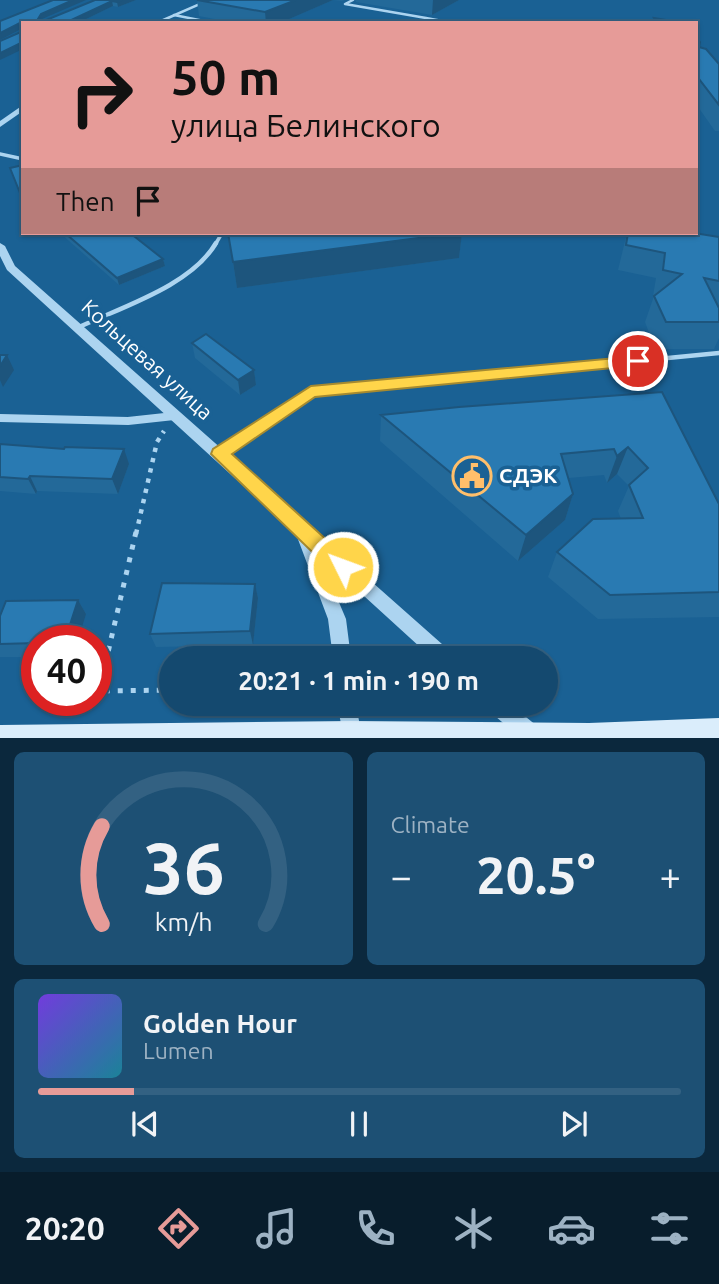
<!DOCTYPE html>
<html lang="en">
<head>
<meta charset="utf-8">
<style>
	:root { --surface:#14496f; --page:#1d5074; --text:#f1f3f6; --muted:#9db2c3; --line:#336182; --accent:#e69b98 }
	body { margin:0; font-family:Ubuntu,sans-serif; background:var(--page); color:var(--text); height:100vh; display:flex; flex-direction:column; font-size:26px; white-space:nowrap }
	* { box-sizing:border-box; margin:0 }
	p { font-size:23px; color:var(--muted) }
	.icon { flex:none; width:38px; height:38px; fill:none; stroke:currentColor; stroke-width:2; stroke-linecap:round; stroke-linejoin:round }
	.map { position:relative; height:738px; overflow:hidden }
	.side { display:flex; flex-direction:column; gap:14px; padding:14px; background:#0b283d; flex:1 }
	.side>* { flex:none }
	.banner { position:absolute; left:21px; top:21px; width:677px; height:214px; border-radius:0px; box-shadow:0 2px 5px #0004,0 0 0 2px var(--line); background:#e69b98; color:#111; overflow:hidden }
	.speed { position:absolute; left:21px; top:625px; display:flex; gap:14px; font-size:35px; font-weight:700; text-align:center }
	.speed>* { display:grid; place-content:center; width:91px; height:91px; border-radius:50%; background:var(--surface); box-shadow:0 2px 5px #0004,0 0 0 2px var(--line); line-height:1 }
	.speed .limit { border:10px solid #d22; background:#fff; color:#111 }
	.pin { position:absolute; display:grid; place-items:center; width:60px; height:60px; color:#fff; margin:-30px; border:4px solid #fff; border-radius:50%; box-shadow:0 2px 7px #0007 }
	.me { position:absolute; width:77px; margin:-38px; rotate:312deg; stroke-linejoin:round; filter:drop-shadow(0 0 5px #0008) }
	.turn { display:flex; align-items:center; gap:24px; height:147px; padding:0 35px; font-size:32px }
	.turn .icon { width:91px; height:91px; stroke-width:2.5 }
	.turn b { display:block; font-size:49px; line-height:60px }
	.then { display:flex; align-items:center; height:66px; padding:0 35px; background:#0003; gap:14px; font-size:26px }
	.big { font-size:52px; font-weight:600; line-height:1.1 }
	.side .card { flex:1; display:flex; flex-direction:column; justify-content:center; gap:10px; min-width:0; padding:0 24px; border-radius:10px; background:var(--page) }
	.side .dial { align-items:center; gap:0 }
	.dial svg { height:182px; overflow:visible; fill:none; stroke:var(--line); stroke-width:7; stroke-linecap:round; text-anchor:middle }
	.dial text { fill:var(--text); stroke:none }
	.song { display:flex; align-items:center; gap:21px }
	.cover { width:84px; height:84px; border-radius:10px; background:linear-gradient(135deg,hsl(260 70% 55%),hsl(190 70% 35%)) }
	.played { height:7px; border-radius:4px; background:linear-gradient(90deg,var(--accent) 15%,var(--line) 15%) }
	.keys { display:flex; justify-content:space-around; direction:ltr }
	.heat { display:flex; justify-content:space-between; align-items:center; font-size:38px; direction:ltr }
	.side .tiles { flex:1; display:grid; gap:14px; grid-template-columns:1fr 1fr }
	.card:last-child { grid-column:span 2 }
	.trip { position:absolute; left:159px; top:646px; width:399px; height:70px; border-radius:35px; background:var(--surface); box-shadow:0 2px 5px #0004,0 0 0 2px var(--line); font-weight:600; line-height:70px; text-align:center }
	.tabs { display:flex; height:112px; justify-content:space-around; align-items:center; background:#081d2c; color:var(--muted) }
	.tabs .icon { width:49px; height:49px }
	.tabs .selected { color:var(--accent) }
	.tabs b { font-size:32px; color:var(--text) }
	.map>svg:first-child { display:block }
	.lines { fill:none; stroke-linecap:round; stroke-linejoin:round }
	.path-far1 { stroke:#acd4f0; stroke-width:4.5; stroke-dasharray:4.5 6; stroke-linecap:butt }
	.path { stroke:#acd4f0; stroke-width:5; stroke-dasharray:5 8; stroke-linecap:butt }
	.service-far3 { stroke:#acd4f0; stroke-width:2.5 }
	.service-far2 { stroke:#acd4f0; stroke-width:3.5 }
	.service-far1 { stroke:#acd4f0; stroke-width:4.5 }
	.service { stroke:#acd4f0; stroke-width:6 }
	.minor { stroke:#acd4f0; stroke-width:8 }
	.tertiary { fill:#acd4f0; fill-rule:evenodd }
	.secondary { fill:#daedfb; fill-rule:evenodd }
	.wall { fill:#236999 }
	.shaded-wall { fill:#1d557d }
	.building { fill:#297ab2; stroke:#1d557d; stroke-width:2 }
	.route { fill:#ffd54a; stroke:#a68a30; stroke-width:2 }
	.labels { text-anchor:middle; stroke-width:7; stroke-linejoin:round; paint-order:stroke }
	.street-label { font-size:21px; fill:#fff; stroke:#1a6194 }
	.poi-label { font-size:21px; font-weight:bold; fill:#fff; stroke:#1a6194; text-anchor:start }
</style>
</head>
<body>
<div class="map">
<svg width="719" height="738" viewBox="0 0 719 738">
	<rect width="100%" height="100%" fill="#1a6194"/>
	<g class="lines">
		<path class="path-far1" d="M 136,534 L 157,442 L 164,431"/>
		<path class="path" d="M 136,532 L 99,691 L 172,690"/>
		<path class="service-far3" d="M 353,0 L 345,4 L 426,18 L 420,23
			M 174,15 L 214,23
			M 426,18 L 453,23"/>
		<path class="service-far2" d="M 0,154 L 23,159
			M 215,245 L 222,233"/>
		<path class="service-far1" d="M 77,328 C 121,307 191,286 216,243
			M 515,373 L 719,353"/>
		<path class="service" d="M 220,454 L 311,392 L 533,371"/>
		<path class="minor" d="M 0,418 L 128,421 L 174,416"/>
		<path class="tertiary" d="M 206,0 L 212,0 L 160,23 L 153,23 Z
			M 23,105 L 23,111 L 0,127 L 0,121 Z
			M 0,243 L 5,246 L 15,266 L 451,652 L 454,658 L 432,658 L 319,555 L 346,619 L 351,658 L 333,658 L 328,619 L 296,534 L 7,270 L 0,256 Z
			M 337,704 L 356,704 L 361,732 L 358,738 L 344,738 Z
			M 486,704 L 510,704 L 537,726 L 540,733 L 538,738 L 521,738 L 489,711 Z"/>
		<path class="secondary" d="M 719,718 L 719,738 L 0,738 L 0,725 L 351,721 L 589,723 Z"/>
	</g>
	<path class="wall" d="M 95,0 L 136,0 L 118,7 L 113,6 L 78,23 L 23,23 L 23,30 L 0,21 L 42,19 L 42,20 L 44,21 Z
		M 197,0 L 345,0 L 342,1 L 333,0 L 280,23 L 235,23 L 199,16 Z
		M 355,0 L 459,0 L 432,15 L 356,2 Z
		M 696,38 L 699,47 L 719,64 L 719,131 L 715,131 L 696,104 Z
		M 60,233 L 130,233 L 163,259 L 165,266 L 119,285 Z
		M 228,233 L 462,233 L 459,258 L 237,288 Z
		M 627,233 L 694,233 L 719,237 L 719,338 L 714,349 L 655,349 L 645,322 L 654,296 L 653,296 L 656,278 L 618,270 Z
		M 192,343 L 254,370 L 256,385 L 240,395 L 195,358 Z
		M 662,392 L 719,504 L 719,617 L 598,619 L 548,577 L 557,552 L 621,519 L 618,511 L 629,486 L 617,474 L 607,483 L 604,475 L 569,478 L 573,494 L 565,520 L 518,561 L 380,441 L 381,415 Z
		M 0,444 L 129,464 L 118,494 L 37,491 L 36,494 L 0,491 Z
		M 255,584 L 258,598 L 253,645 L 156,647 L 150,634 Z
		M 78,600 L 86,614 L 37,640 L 37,657 L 0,657 L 0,616 Z"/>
	<path class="shaded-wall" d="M 73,0 L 86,0 L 42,19 L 40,23 L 38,19 L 41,14 Z
		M 122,0 L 136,0 L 118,7 L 117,2 Z
		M 296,0 L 333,0 L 280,23 L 266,23 L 265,12 Z
		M 433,0 L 459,0 L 432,15 Z
		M 112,1 L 113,6 L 78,23 L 65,23 Z
		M 20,23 L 21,29 L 0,40 L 0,33 Z
		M 23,42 L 23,49 L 0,60 L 0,53 Z
		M 457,233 L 462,233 L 459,258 L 237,288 L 233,262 Z
		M 163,259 L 165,266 L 119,285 L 117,278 Z
		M 7,355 L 14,370 L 3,387 L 0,380 L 0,366 Z
		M 254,370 L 256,385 L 240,395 L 238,380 Z
		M 628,447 L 617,474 L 607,483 L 617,456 Z
		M 124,449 L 129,464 L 118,494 L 112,479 Z
		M 30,476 L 37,491 L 36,494 L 28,479 Z
		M 573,494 L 565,520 L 518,561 L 526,535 Z
		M 255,584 L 258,598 L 253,645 L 250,631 Z
		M 78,600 L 86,614 L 78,640 L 65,640 Z"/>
	<path class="building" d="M 53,0 L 73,0 L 41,14 L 38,19 L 44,21 L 95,0 L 122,0 L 117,2 L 112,1 L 65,23 L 23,23 L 23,25 L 20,23 L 0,33 L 0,21 Z
		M 197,0 L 296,0 L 265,12 Z
		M 654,18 L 684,23 L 657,23 Z
		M 23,31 L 23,42 L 0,53 L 0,41 Z
		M 696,38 L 700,42 L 699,47 L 706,49 L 719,64 L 719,105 L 696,75 Z
		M 23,165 L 23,196 L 20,193 L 10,168 Z
		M 65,233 L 130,233 L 163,259 L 117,278 Z
		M 228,233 L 457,233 L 233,262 Z
		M 628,233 L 694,233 L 719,237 L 719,281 L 704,278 L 719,308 L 719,322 L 666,322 L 654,296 L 682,274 L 663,270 L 665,253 L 626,245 Z
		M 206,334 L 254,370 L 238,380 L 192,343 Z
		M 0,355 L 7,355 L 0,366 Z
		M 662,392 L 719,504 L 719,592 L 610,595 L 557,552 L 593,519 L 643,518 L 629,485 L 648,468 L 628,447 L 617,456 L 614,449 L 561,454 L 573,494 L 526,535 L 381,415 L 459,407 Z
		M 0,444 L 64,449 L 65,447 L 124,449 L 112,479 L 30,476 L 28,479 L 0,477 Z
		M 162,583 L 255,584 L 250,631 L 150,634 Z
		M 78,600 L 65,640 L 37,640 L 37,643 L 0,644 L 0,616 L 6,601 Z"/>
	<path class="route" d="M 638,356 L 645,361 L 643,365 L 315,397 L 232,454 L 350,561 L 353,567 L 350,574 L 343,577 L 335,574 L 211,454 L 213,449 L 311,386 Z"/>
	<defs>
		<g id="civic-ring" transform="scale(2.0125)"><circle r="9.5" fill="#1a6194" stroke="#ffbf6b" stroke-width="1.5"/><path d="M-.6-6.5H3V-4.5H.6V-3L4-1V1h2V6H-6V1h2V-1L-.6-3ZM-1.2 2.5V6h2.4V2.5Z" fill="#ffbf6b"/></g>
	</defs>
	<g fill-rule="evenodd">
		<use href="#civic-ring" x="472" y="476"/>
	</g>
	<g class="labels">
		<g class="street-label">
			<text transform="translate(147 360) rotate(42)" y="7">Кольцевая улица</text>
		</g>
		<g class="poi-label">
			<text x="499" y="483">СДЭК</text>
		</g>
	</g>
</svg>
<div class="speed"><div class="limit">40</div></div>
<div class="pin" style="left:638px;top:361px;background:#d93025"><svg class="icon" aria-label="arrive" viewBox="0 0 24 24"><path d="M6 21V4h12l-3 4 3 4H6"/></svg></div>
<svg class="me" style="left:343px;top:567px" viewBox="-20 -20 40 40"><circle r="17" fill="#ffd54a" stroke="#fff" stroke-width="3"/><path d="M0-11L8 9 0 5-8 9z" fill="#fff"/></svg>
<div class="trip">20:21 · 1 min · 190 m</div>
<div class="banner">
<div class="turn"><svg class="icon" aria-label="right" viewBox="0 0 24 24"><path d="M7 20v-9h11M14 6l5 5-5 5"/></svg><div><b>50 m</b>улица Белинского</div></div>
<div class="then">Then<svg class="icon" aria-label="arrive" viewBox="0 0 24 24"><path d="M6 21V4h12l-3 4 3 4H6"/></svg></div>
</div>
</div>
<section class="side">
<div class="tiles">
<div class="card dial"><svg viewBox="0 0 100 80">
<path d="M14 69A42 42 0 1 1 86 69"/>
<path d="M14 69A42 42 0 0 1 14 26" stroke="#e69b98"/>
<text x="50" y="56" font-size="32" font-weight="700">36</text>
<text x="50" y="72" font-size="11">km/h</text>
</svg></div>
<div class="card"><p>Climate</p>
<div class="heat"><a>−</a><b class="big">20.5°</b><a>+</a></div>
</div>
<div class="card">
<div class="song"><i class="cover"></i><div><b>Golden Hour</b><p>Lumen</p></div></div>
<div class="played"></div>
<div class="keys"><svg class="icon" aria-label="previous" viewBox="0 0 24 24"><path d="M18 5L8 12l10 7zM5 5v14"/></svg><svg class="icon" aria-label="pause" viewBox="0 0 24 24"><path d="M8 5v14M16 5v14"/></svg><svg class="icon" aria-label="next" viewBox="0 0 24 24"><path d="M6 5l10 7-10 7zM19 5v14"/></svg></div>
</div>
</div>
</section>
<nav class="tabs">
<b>20:20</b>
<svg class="icon selected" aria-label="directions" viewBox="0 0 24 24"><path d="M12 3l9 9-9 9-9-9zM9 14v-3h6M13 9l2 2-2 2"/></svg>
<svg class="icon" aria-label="music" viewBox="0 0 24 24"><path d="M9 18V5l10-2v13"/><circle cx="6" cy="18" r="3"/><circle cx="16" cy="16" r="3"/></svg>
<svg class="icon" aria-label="phone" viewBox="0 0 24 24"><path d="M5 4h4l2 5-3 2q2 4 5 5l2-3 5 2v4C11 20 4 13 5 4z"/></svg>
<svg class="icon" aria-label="climate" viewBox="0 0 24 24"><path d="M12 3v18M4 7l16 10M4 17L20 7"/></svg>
<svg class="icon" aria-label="car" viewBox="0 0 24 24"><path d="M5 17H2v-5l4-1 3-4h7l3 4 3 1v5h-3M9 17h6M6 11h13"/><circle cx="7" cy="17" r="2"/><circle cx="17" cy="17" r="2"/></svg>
<svg class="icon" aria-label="filters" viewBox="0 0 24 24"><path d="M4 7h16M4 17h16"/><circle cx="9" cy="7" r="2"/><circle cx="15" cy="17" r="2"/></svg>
</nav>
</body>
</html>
